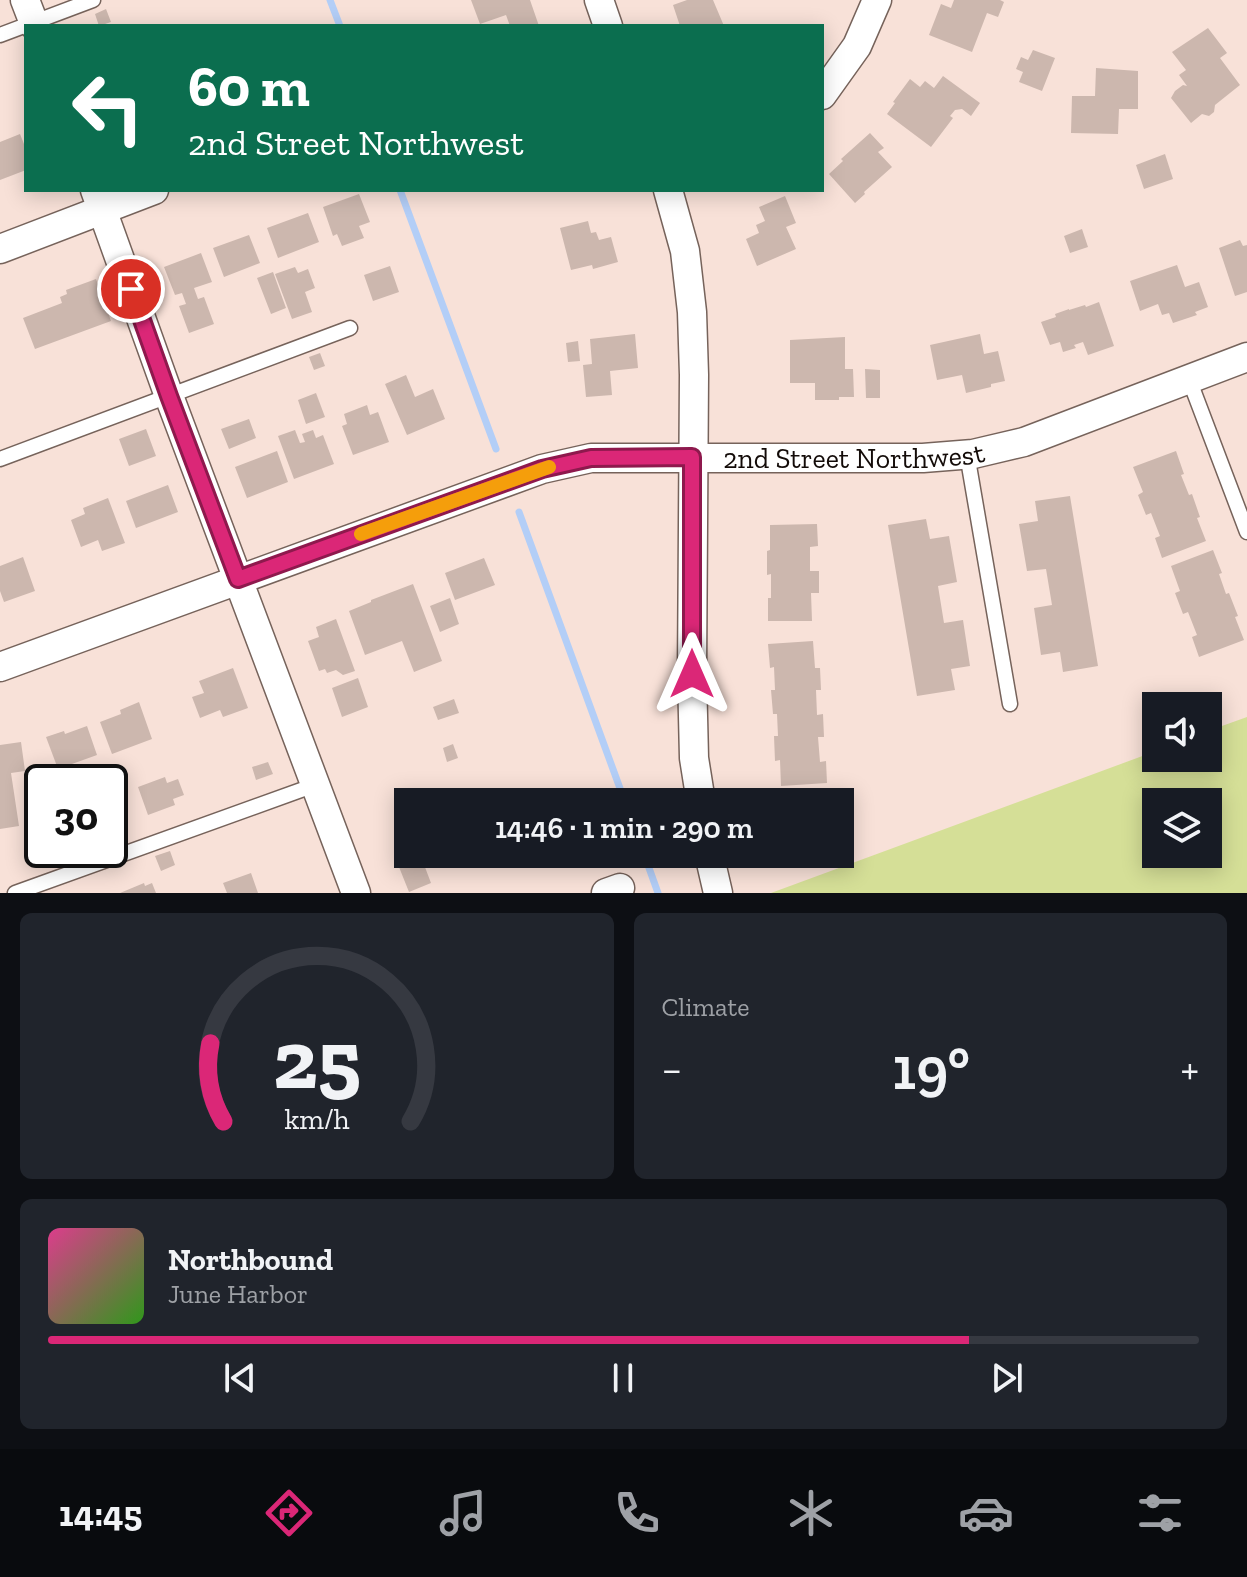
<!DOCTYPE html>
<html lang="en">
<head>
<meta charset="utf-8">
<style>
	:root { --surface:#171b24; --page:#20242c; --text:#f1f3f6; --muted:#9ea1a6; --line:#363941; --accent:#db2777 }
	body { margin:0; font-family:"Zilla Slab",serif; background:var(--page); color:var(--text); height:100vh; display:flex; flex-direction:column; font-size:30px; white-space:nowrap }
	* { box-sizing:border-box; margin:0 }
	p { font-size:26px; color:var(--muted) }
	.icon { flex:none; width:44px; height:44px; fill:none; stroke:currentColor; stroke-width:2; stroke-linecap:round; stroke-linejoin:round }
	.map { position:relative; height:893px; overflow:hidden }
	.details { display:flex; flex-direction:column; gap:20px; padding:20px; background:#0d0f14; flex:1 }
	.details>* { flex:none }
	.hud { position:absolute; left:24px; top:24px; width:800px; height:168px; border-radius:0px; box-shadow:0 4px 20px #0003; background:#0b6e4f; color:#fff; overflow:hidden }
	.controls { position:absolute; left:1142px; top:692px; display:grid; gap:16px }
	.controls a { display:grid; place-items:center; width:80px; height:80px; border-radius:0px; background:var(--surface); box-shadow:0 4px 20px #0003; font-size:40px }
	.speed { position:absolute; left:24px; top:764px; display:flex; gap:16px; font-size:40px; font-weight:700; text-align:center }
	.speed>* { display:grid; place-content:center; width:104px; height:104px; border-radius:50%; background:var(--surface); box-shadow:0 4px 20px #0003; line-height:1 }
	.speed .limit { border:4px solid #111; border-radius:12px; background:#fff; color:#111 }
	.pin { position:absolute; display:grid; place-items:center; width:68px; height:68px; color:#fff; margin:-34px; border:4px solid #fff; border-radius:50%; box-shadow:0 2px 8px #0007 }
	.me { position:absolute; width:88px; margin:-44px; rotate:0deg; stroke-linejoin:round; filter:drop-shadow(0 0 6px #0008) }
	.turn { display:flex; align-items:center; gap:28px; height:168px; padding:0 32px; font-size:36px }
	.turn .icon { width:104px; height:104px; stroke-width:2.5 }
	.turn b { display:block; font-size:56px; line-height:68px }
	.big { font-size:60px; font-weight:600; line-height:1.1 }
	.details .widget { flex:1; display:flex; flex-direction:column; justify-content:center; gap:12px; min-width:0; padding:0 28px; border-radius:12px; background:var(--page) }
	.details .dial { align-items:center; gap:0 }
	.dial svg { height:208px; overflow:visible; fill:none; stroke:var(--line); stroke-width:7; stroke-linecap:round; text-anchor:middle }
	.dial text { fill:var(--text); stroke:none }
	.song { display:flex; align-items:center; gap:24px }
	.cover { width:96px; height:96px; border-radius:12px; background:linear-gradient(135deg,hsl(330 70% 55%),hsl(110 70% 35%)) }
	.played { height:8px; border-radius:4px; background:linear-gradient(90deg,var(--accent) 80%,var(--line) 80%) }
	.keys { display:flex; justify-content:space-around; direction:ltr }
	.heat { display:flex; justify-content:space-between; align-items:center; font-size:44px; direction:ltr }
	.details .tiles { flex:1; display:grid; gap:20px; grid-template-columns:1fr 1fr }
	.widget:last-child { grid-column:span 2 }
	.trip { position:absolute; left:394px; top:788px; width:460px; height:80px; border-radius:0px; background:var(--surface); box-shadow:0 4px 20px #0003; font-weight:600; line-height:80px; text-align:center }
	.dock { display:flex; height:128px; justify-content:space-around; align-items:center; background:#090b0e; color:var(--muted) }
	.dock .icon { width:56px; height:56px }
	.dock .active { color:var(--accent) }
	.dock b { font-size:36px; color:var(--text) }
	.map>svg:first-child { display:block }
	.green { fill:#d5df97; fill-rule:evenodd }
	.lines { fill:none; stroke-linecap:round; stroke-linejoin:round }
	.stream { stroke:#b3cef7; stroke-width:7 }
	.building { fill:#ccb7ae }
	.lane-casing { stroke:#76635b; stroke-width:17 }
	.street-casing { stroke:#76635b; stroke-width:31 }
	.lane { stroke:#fff; stroke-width:14 }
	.street { stroke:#fff; stroke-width:28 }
	.route-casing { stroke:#8e194d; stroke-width:20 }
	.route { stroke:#db2777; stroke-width:14 }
	.slow { stroke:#f59e0b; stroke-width:14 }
	.labels { text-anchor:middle; stroke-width:8; stroke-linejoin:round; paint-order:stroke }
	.street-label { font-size:28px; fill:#130b08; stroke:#fff }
</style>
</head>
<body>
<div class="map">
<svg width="1247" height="893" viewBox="0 0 1247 893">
	<rect width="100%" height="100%" fill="#f8e1d8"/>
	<path class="green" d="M 1247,717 L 1247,893 L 771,893 L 1156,751 L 1156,758 L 1208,758 L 1208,731 ZM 1156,802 L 1208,802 L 1208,854 L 1156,854 Z"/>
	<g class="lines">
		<path class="stream" d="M 330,0 L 340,26
			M 400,190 L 496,449
			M 519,512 L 625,802
			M 644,854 L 658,893"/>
	</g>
	<path class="building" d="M 471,0 L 530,0 L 539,26 L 510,26 L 506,15 L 480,24 Z
		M 687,0 L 713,0 L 724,26 L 680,26 L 673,5 Z
		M 954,0 L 1000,0 L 1004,2 L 998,17 L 987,13 L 972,52 L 929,35 L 941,4 L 951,8 Z
		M 106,9 L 111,22 L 99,26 L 95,14 Z
		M 1208,28 L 1227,53 L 1220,58 L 1240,85 L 1215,105 L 1214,112 L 1209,116 L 1202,114 L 1191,123 L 1171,98 L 1175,91 L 1183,85 L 1187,86 L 1179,75 L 1186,70 L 1172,52 Z
		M 1033,50 L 1055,58 L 1042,91 L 1019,82 L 1023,72 L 1016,69 L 1021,57 L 1028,60 Z
		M 1096,68 L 1138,71 L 1138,109 L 1119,109 L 1118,134 L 1071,133 L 1072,96 L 1095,96 Z
		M 943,76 L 980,103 L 971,116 L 962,109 L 955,110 L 950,116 L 953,118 L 931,147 L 887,114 L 895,103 L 893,102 L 910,79 L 920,87 L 925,81 L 934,88 Z
		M 870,133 L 884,148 L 878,152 L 892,167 L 864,192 L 865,194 L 855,203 L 829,174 L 843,161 L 841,159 Z
		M 20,134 L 26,149 L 26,170 L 0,180 L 0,142 Z
		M 1165,154 L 1173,179 L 1144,189 L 1136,165 Z
		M 359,194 L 370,222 L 359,226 L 364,238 L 342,246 L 337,234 L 333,236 L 323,207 Z
		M 785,196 L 796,223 L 786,227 L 796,249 L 757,266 L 746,239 L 759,233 L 756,225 L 765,221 L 759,207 Z
		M 308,213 L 319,242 L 278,258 L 267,228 Z
		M 588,221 L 591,233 L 596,232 L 599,240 L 611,237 L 618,262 L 593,269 L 592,265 L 571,270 L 560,228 Z
		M 1082,229 L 1088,247 L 1070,253 L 1064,236 Z
		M 249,235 L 260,263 L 224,277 L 213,248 Z
		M 1240,240 L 1243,246 L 1247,245 L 1247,292 L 1235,296 L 1219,248 Z
		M 201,253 L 212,282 L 194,288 L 198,299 L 204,297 L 214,324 L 189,333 L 179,306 L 186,304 L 182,293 L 175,295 L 164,267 Z
		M 1177,265 L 1185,287 L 1199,282 L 1208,307 L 1195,312 L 1197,315 L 1173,323 L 1169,313 L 1162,315 L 1158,304 L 1140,311 L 1130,281 Z
		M 390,266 L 399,292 L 373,301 L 364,275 Z
		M 295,267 L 298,273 L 308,269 L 315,288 L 305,292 L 312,312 L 292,319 L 275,274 Z
		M 273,272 L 286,308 L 271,314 L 257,278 Z
		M 96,279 L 111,321 L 35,349 L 23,318 L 62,303 L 60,297 L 67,294 L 66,290 Z
		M 1099,302 L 1114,346 L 1088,355 L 1083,342 L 1074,345 L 1076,348 L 1063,352 L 1060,342 L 1050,345 L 1041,322 L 1056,317 L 1055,314 L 1069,309 L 1069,310 L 1085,305 L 1086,307 Z
		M 635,334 L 638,368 L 610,371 L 612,395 L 586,397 L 583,365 L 592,364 L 590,339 Z
		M 980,334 L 984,354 L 998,351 L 1005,381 L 991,384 L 991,387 L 966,393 L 962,375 L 937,380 L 930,345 Z
		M 845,337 L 845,369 L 853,369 L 854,397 L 839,397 L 839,400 L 815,400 L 815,383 L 790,383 L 790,340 Z
		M 578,341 L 580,361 L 568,362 L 566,343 Z
		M 320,353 L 325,366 L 314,370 L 309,357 Z
		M 865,369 L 880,370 L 880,398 L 866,398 Z
		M 406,375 L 415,397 L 433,389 L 445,419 L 407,435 L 385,384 Z
		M 316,393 L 325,417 L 306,424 L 298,400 Z
		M 367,405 L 370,415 L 378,412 L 389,442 L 353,455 L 342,426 L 347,424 L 344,414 Z
		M 249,419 L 256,438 L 229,449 L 221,429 Z
		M 146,429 L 156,456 L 129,466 L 119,439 Z
		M 295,430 L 300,443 L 305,442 L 302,434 L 313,430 L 316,438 L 323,435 L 334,464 L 294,479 L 278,436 Z
		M 277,451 L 288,482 L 247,498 L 235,467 Z
		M 1176,451 L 1184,474 L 1181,475 L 1189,495 L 1192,494 L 1200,517 L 1197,518 L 1206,541 L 1162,558 L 1155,538 L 1160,536 L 1151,513 L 1146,515 L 1138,495 L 1143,492 L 1133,467 Z
		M 168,485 L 178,512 L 136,528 L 126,501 Z
		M 1070,496 L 1098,666 L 1063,672 L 1060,652 L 1041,655 L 1034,608 L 1052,605 L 1046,569 L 1027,571 L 1019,524 L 1038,521 L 1035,501 Z
		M 108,498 L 125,543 L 102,551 L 98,540 L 81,547 L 71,520 L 85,514 L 83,508 Z
		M 926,519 L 930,539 L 949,536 L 957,582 L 938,586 L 944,623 L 963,620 L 970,666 L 951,669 L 955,690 L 917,696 L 888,525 Z
		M 817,524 L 818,546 L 810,547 L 810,571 L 819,571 L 819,593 L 811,593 L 812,621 L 768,621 L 768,598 L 771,598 L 771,574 L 767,575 L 767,551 L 770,550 L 770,525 Z
		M 1213,550 L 1222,573 L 1219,574 L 1226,594 L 1229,593 L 1238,616 L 1235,617 L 1244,640 L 1199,657 L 1192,637 L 1197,635 L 1188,612 L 1183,614 L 1175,593 L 1180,591 L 1171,566 Z
		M 23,557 L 35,591 L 4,602 L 0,591 L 0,566 Z
		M 484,558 L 495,585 L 455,600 L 445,573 Z
		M 413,584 L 442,661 L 414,672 L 402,641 L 365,655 L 349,611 L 371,602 L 371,600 Z
		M 450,598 L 459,624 L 440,632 L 430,606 Z
		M 336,619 L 355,671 L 343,675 L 336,670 L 327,673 L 325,669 L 319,671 L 308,641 L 319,637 L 316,627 Z
		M 813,641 L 815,668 L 820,668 L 821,690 L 816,690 L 817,715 L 823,714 L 824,737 L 818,737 L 820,762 L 826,761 L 827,783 L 781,786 L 780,760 L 775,761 L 774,736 L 778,736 L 777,714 L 773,714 L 771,690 L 775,690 L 774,667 L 770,668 L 768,644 Z
		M 233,668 L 248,708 L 223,717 L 220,710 L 200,718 L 192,697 L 204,693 L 199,681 Z
		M 358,678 L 368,707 L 342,717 L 332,688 Z
		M 454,699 L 459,713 L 438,720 L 433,707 Z
		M 139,702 L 152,739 L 112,754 L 100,722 L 121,714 L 120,710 Z
		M 87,726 L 97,755 L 58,769 L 46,737 L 64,731 L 65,734 Z
		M 21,742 L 25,771 L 11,773 L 19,826 L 0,829 L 0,745 Z
		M 453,744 L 458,758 L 447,762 L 443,748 Z
		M 268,762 L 273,774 L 256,780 L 252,767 Z
		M 165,777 L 167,783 L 178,779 L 184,795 L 173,799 L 175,805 L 148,815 L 138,787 Z
		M 115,796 L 126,825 L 110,831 L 110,798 Z
		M 41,830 L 42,852 L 32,855 L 27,833 Z
		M 170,851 L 175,865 L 161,871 L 155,856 Z
		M 418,854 L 420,854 L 431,883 L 409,892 L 397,862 Z
		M 502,854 L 543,854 L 507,868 Z
		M 251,873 L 258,893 L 227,893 L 223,883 Z
		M 144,883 L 145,886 L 152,883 L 156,893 L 120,893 Z"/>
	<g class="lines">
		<g class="lane-casing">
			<path id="lane" d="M 0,35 L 93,0
				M 1189,379 L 1247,532
				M 967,454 L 1010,704
				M 0,459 L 350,328
				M 15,893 L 315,785"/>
		</g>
		<g class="street-casing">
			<g id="street">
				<path d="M 25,0 L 35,26"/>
				<path d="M 599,0 L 608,26"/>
				<path d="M 822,95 L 857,46 L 877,0"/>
				<path d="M 95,190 L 169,396 L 356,893"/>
				<path d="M 668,190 L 685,251 L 692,312 L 694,375 L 692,674 L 694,758 L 701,802"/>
				<path d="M 0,249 L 154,190"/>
				<path id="s1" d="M 0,667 L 542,469 L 591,458 L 923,458 L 973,454 L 1024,442 L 1247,357"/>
				<path d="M 709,854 L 718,893"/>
				<path d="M 606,893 L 620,888"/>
			</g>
		</g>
		<use href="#lane" class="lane"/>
		<use href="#street" class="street"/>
	</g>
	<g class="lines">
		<g class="route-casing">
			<path id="route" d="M 131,289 L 169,396 L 238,579 L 542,469 L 591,458 L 692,457 L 692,674"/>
		</g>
		<use href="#route" class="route"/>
		<path class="slow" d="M 361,534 L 549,467"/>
	</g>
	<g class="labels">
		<g class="street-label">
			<text dy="10" stroke="none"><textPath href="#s1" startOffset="890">2nd Street Northwest</textPath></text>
		</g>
	</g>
</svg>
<div class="controls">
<a><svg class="icon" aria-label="sound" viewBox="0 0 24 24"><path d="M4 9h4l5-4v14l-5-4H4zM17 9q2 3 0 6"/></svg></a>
<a><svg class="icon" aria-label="layers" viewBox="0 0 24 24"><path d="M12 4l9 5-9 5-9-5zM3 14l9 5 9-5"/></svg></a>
</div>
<div class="speed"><div class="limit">30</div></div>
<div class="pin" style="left:131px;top:289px;background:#d93025"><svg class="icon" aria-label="arrive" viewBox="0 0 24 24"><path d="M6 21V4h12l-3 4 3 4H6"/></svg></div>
<svg class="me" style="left:692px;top:674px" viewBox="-20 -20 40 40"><path d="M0-17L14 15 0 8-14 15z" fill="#db2777" stroke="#fff" stroke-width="4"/></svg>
<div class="trip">14:46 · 1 min · 290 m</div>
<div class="hud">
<div class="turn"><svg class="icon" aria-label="left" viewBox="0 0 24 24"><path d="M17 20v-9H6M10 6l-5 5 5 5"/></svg><div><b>60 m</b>2nd Street Northwest</div></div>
</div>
</div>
<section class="details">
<div class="tiles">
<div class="widget dial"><svg viewBox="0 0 100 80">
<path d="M14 69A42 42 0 1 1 86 69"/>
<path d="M14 69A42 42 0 0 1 9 39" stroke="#db2777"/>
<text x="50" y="56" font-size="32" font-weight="700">25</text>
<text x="50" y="72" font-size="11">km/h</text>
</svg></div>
<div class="widget"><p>Climate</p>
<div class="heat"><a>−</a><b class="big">19°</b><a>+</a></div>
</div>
<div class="widget">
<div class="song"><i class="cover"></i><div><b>Northbound</b><p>June Harbor</p></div></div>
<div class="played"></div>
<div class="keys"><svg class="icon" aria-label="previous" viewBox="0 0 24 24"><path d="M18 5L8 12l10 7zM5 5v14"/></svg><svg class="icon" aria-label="pause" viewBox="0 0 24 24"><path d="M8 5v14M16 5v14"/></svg><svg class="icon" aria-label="next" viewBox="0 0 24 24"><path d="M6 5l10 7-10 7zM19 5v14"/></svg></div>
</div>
</div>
</section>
<nav class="dock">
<b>14:45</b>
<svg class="icon active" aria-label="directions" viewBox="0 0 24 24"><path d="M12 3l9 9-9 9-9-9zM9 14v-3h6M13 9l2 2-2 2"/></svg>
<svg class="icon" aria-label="music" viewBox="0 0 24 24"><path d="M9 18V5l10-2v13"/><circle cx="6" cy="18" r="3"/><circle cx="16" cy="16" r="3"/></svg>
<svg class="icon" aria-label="phone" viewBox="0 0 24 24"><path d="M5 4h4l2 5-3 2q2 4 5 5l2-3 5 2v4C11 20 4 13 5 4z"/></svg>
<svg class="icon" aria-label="climate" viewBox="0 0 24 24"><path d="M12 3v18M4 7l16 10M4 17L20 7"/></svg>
<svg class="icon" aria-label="car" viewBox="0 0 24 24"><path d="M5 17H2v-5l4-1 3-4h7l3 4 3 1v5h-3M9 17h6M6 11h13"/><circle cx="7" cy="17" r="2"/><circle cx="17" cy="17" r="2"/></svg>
<svg class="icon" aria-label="filters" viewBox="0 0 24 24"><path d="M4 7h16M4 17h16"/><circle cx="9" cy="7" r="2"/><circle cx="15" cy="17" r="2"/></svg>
</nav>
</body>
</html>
